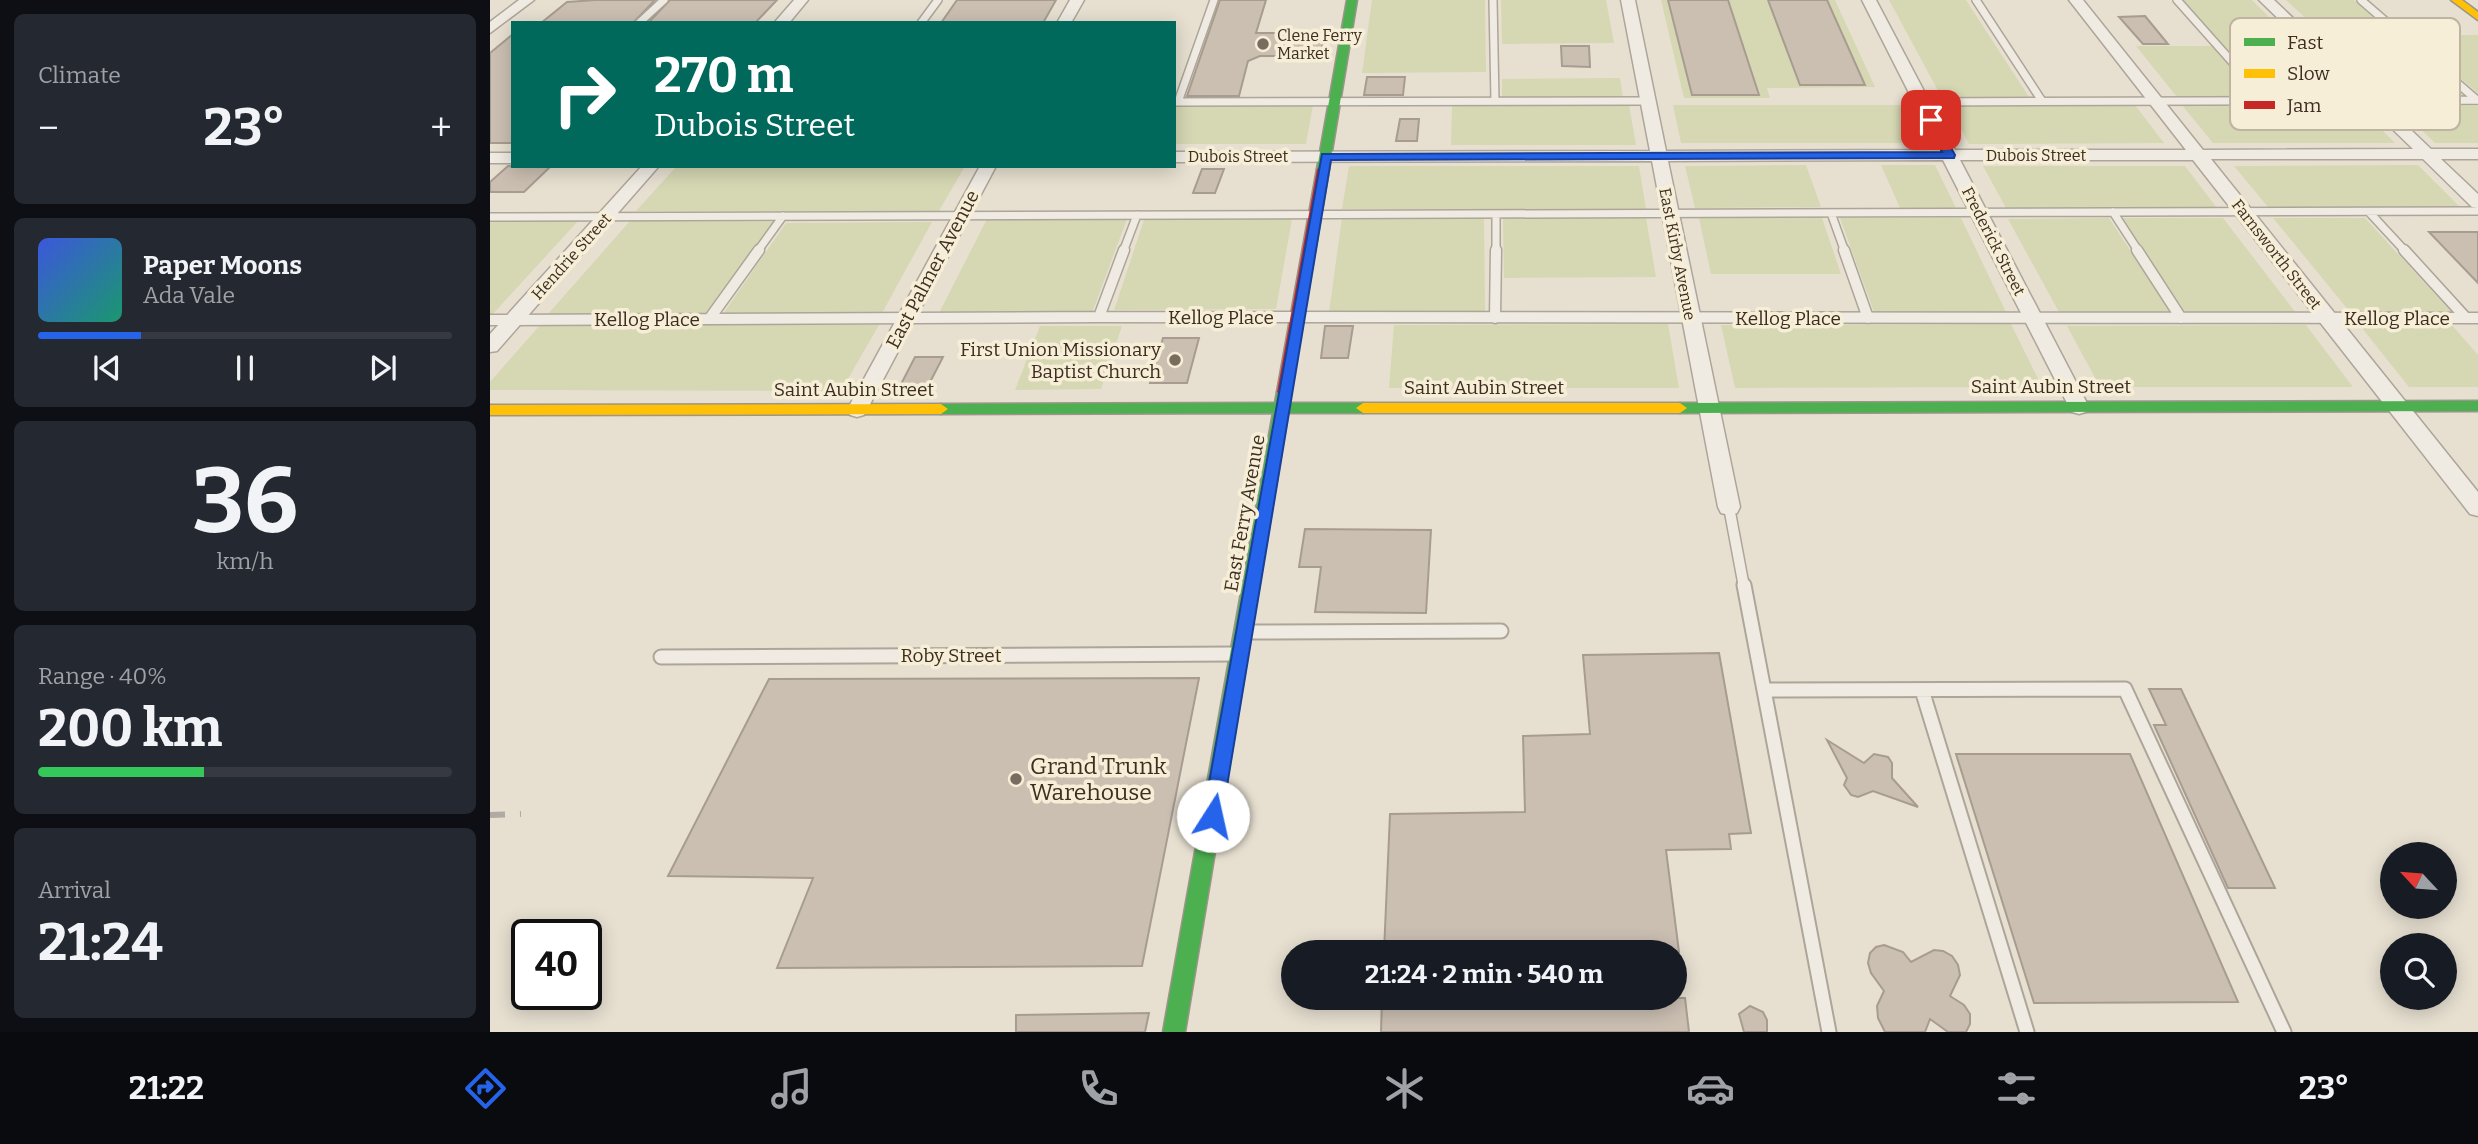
<!DOCTYPE html>
<html lang="en">
<head>
<meta charset="utf-8">
<style>
	:root { --surface:#171b24; --page:#242831; --text:#f1f3f6; --muted:#9ea1a6; --line:#363941; --accent:#2563eb }
	body { margin:0; font-family:Bitter,serif; background:var(--page); color:var(--text); height:100vh; display:flex; flex-direction:column; font-size:26px; white-space:nowrap }
	* { box-sizing:border-box; margin:0 }
	p { font-size:23px; color:var(--muted) }
	.icon { flex:none; width:38px; height:38px; fill:none; stroke:currentColor; stroke-width:2; stroke-linecap:round; stroke-linejoin:round }
	.map { position:relative; flex:1; overflow:hidden }
	.panel { display:flex; flex-direction:column; gap:14px; padding:14px; background:#0d0f14; width:490px }
	.panel>* { flex:none }
	.hud { position:absolute; left:21px; top:21px; width:665px; height:147px; border-radius:0px; box-shadow:0 4px 18px #0003; background:#00695c; color:#fff; overflow:hidden }
	.needle { width:46px; rotate:296deg }
	.controls { position:absolute; left:1890px; top:842px; display:grid; gap:14px }
	.controls a { display:grid; place-items:center; width:77px; height:77px; border-radius:50%; background:var(--surface); box-shadow:0 4px 18px #0003; font-size:35px }
	.speed { position:absolute; left:21px; top:919px; display:flex; gap:14px; font-size:35px; font-weight:700; text-align:center }
	.speed>* { display:grid; place-content:center; width:91px; height:91px; border-radius:50%; background:var(--surface); box-shadow:0 4px 18px #0003; line-height:1 }
	.speed .limit { border:4px solid #111; border-radius:10px; background:#fff; color:#111 }
	.pin { position:absolute; display:grid; place-items:center; width:60px; height:60px; color:#fff; margin:-30px; border-radius:14px; box-shadow:0 4px 10px #0006 }
	.me { position:absolute; width:77px; margin:-38px; rotate:10deg; stroke-linejoin:round; filter:drop-shadow(0 0 5px #0008) }
	.turn { display:flex; align-items:center; gap:24px; height:147px; padding:0 28px; font-size:32px }
	.turn .icon { width:91px; height:91px; stroke-width:2.5 }
	.turn b { display:block; font-size:49px; line-height:60px }
	.big { font-size:52px; font-weight:700; line-height:1.1 }
	.panel .widget { flex:1; display:flex; flex-direction:column; justify-content:center; gap:10px; min-width:0; padding:0 24px; border-radius:10px; background:var(--page) }
	.panel .dial { align-items:center; gap:0 }
	.dial b { font-size:91px; line-height:1 }
	.song { display:flex; align-items:center; gap:21px }
	.cover { width:84px; height:84px; border-radius:10px; background:linear-gradient(135deg,hsl(230 70% 55%),hsl(160 70% 35%)) }
	.played { height:7px; border-radius:4px; background:linear-gradient(90deg,var(--accent) 25%,var(--line) 25%) }
	.keys { display:flex; justify-content:space-around; direction:ltr }
	.heat { display:flex; justify-content:space-between; align-items:center; font-size:38px; direction:ltr }
	.charge { height:10px; border-radius:5px; background:linear-gradient(90deg,#34c759 40%,var(--line) 0) }
	.trip { position:absolute; left:791px; top:940px; width:406px; height:70px; border-radius:35px; background:var(--surface); box-shadow:0 4px 18px #0003; font-weight:700; line-height:70px; text-align:center }
	.dock { display:flex; height:112px; justify-content:space-around; align-items:center; background:#090b0e; color:var(--muted) }
	.dock .icon { width:49px; height:49px }
	.dock .active { color:var(--accent) }
	.dock b { font-size:32px; color:var(--text) }
	main { display:flex; flex:1; min-height:0 }
	.map>svg:first-child { display:block }
	.green { fill:#d6d7b3 }
	.building { fill:#cbbfb2; stroke:#a89c90; stroke-width:2 }
	.lines { fill:none; stroke-linecap:round; stroke-linejoin:round }
	.lane-far2-casing { stroke:#ada599; stroke-width:10 }
	.lane-far1-casing { stroke:#ada599; stroke-width:13 }
	.lane-casing { stroke:#ada599; stroke-width:17 }
	.street-casing { stroke:#ada599; stroke-width:3 }
	.fast-casing { stroke:#9c958a; stroke-width:3 }
	.slow-casing { stroke:#9c958a; stroke-width:3 }
	.jam-casing { stroke:#9c958a; stroke-width:3 }
	.lane-far2 { stroke:#efebe3; stroke-width:7 }
	.lane-far1 { stroke:#efebe3; stroke-width:10 }
	.lane { stroke:#efebe3; stroke-width:13 }
	.street { fill:#efebe3; fill-rule:evenodd }
	.fast { fill:#4caf50; fill-rule:evenodd }
	.slow { fill:#ffc107; fill-rule:evenodd }
	.jam { fill:#c62828; fill-rule:evenodd }
	.rail { stroke:#afaaa2; stroke-width:6; stroke-dasharray:15 15; stroke-linecap:butt }
	.route { fill:#2563eb; stroke:#184099; stroke-width:2 }
	.poi-dot { fill:#786c5e; stroke:#f7eed8; stroke-width:2.5 }
	.labels { text-anchor:middle; stroke-width:7; stroke-linejoin:round; paint-order:stroke }
	.far-poi-label { font-size:16px; fill:#3d2e20; stroke:#f7eed8; text-anchor:start }
	.far-street-label { font-size:16px; fill:#3d2e20; stroke:#f7eed8 }
	.street-label { font-size:19px; fill:#3d2e20; stroke:#f7eed8 }
	.poi-label { font-size:19px; fill:#3d2e20; stroke:#f7eed8; text-anchor:end }
	.near-poi-label { font-size:23px; fill:#3d2e20; stroke:#f7eed8; text-anchor:start }
	.key { fill:#f7eed8; stroke:#bfb4a1; stroke-width:2 }
	.key-label { font-size:19px; fill:#3d2e20 }
</style>
</head>
<body>
<main>
<section class="panel">
<div class="widget"><p>Climate</p>
<div class="heat"><a>−</a><b class="big">23°</b><a>+</a></div>
</div>
<div class="widget">
<div class="song"><i class="cover"></i><div><b>Paper Moons</b><p>Ada Vale</p></div></div>
<div class="played"></div>
<div class="keys"><svg class="icon" aria-label="previous" viewBox="0 0 24 24"><path d="M18 5L8 12l10 7zM5 5v14"/></svg><svg class="icon" aria-label="pause" viewBox="0 0 24 24"><path d="M8 5v14M16 5v14"/></svg><svg class="icon" aria-label="next" viewBox="0 0 24 24"><path d="M6 5l10 7-10 7zM19 5v14"/></svg></div>
</div>
<div class="widget dial"><b>36</b><p>km/h</p></div>
<div class="widget"><p>Range · 40%</p><b class="big">200 km</b><div class="charge"></div></div>
<div class="widget"><p>Arrival</p><b class="big">21:24</b></div>
</section>
<div class="map">
<svg width="1988" height="1032" viewBox="0 0 1988 1032">
	<rect width="100%" height="100%" fill="#e7e0d1"/>
	<path class="green" d="M 882,0 L 995,0 L 996,72 L 872,73 Z
		M 1011,0 L 1116,0 L 1124,43 L 1012,44 Z
		M 1171,0 L 1345,0 L 1385,87 L 1277,88 L 1280,98 L 1194,98 Z
		M 1399,0 L 1476,0 L 1539,97 L 1452,98 Z
		M 1692,0 L 1762,0 L 1858,96 L 1780,96 Z
		M 1796,0 L 1864,0 L 1976,96 L 1900,96 Z
		M 1919,35 L 1988,35 L 1988,93 Z
		M 1646,46 L 1722,46 L 1769,97 L 1687,97 Z
		M 1130,78 L 1133,98 L 1012,98 L 1012,79 Z
		M 1691,104 L 1866,104 L 1905,143 L 1723,143 Z
		M 1905,104 L 1988,104 L 1988,143 L 1945,143 Z
		M 823,105 L 816,144 L 684,144 L 684,106 Z
		M 1139,105 L 1146,145 L 961,145 L 962,106 Z
		M 1183,105 L 1411,105 L 1430,143 L 1191,143 Z
		M 1458,105 L 1645,105 L 1674,143 L 1479,144 Z
		M 1316,165 L 1331,207 L 1205,208 L 1195,166 Z
		M 1391,165 L 1445,165 L 1466,208 L 1410,208 Z
		M 1928,165 L 1970,207 L 1778,207 L 1744,166 Z
		M 475,166 L 449,211 L 146,211 L 186,167 Z
		M 859,166 L 1149,166 L 1156,209 L 852,209 Z
		M 1493,166 L 1695,166 L 1727,208 L 1516,208 Z
		M 852,218 L 994,218 L 995,311 L 839,312 Z
		M 1013,218 L 1156,218 L 1166,277 L 1014,278 Z
		M 1209,218 L 1332,218 L 1351,274 L 1221,274 Z
		M 1350,218 L 1471,218 L 1516,312 L 1384,312 Z
		M 1619,218 L 1681,313 L 1570,314 L 1518,219 Z
		M 1632,218 L 1733,218 L 1806,313 L 1696,314 Z
		M 1783,218 L 1875,218 L 1961,312 L 1860,312 Z
		M 497,219 L 637,219 L 602,313 L 449,313 Z
		M 802,219 L 786,309 L 624,310 L 654,220 Z
		M 89,220 L 2,315 L 0,315 L 0,221 Z
		M 140,221 L 284,222 L 215,314 L 58,314 Z
		M 442,222 L 392,313 L 233,314 L 296,223 Z
		M 1868,323 L 1960,323 L 1988,355 L 1988,387 L 1919,387 Z
		M 51,324 L 389,325 L 351,391 L 0,390 L 0,382 Z
		M 1178,324 L 1189,388 L 899,388 L 904,325 Z
		M 1521,324 L 1552,387 L 1245,388 L 1231,325 Z
		M 1816,325 L 1863,387 L 1610,387 L 1577,326 Z
		M 550,326 L 632,326 L 611,389 L 525,390 Z"/>
	<path class="building" d="M 106,0 L 165,0 L 143,23 L 51,23 L 77,2 Z
		M 180,0 L 287,0 L 265,23 L 158,23 Z
		M 467,0 L 566,0 L 553,23 L 451,23 Z
		M 730,0 L 776,0 L 766,33 L 835,33 L 830,56 L 770,56 L 758,61 L 749,96 L 697,96 Z
		M 1178,0 L 1238,0 L 1269,95 L 1202,95 Z
		M 1278,0 L 1337,0 L 1375,85 L 1310,85 Z
		M 1655,16 L 1678,44 L 1653,44 L 1629,17 Z
		M 23,34 L 23,143 L 0,143 L 0,53 Z
		M 1071,46 L 1099,46 L 1100,67 L 1072,66 Z
		M 877,77 L 915,77 L 913,95 L 874,95 Z
		M 910,119 L 929,119 L 927,141 L 906,141 Z
		M 18,166 L 60,167 L 34,192 L 0,192 L 0,182 Z
		M 712,169 L 734,169 L 725,193 L 703,193 Z
		M 1939,232 L 1988,232 L 1988,283 Z
		M 835,326 L 863,326 L 858,358 L 831,358 Z
		M 673,338 L 709,338 L 697,383 L 660,383 Z
		M 425,357 L 453,357 L 437,388 L 409,388 Z
		M 815,529 L 941,530 L 936,613 L 825,612 L 831,567 L 809,567 Z
		M 1229,653 L 1261,833 L 1239,834 L 1241,849 L 1176,850 L 1189,952 L 894,952 L 900,814 L 1035,812 L 1033,736 L 1100,734 L 1093,655 Z
		M 709,678 L 652,966 L 287,968 L 323,878 L 178,876 L 279,679 Z
		M 1659,689 L 1691,689 L 1785,888 L 1738,888 L 1664,725 L 1676,725 Z
		M 1337,740 L 1374,763 L 1384,754 L 1398,757 L 1402,763 L 1402,778 L 1428,807 L 1383,791 L 1368,797 L 1361,795 L 1354,785 L 1357,778 Z
		M 1466,754 L 1640,754 L 1748,1002 L 1544,1003 Z
		M 1394,945 L 1413,952 L 1421,962 L 1444,950 L 1453,951 L 1462,956 L 1468,965 L 1470,975 L 1460,996 L 1474,1005 L 1480,1014 L 1480,1024 L 1476,1032 L 1458,1032 L 1440,1019 L 1435,1032 L 1395,1032 L 1388,1018 L 1387,1006 L 1394,991 L 1381,973 L 1378,963 L 1380,953 L 1386,947 Z
		M 892,998 L 1195,998 L 1199,1032 L 891,1032 Z
		M 1260,1006 L 1273,1012 L 1277,1020 L 1277,1032 L 1254,1032 L 1249,1014 Z
		M 659,1013 L 655,1032 L 526,1032 L 526,1015 Z"/>
	<g class="lines">
		<g class="lane-far2-casing">
			<path id="lane-far2" d="M 1003,0 L 1005,101
				M 1486,0 L 1552,101
				M 1687,0 L 1776,100
				M 1871,0 L 1987,100
				M 149,23 L 174,0
				M 431,23 L 448,0
				M 684,102 L 1158,101
				M 688,102 L 724,0
				M 1432,102 L 1988,100
				M 1623,212 L 1649,252
				M 1879,212 L 1916,252
				M 1341,213 L 1355,252
				M 0,217 L 1988,211
				M 267,252 L 293,216
				M 633,252 L 647,215
				M 1006,252 L 1006,214"/>
		</g>
		<g class="lane-far1-casing">
			<path id="lane-far1" d="M 1354,250 L 1378,318
				M 1647,250 L 1691,318
				M 1914,250 L 1976,318
				M 609,317 L 634,250
				M 220,318 L 269,250
				M 1005,318 L 1006,250
				M 0,320 L 609,317 L 1988,318
				M 1239,507 L 1254,587"/>
		</g>
		<g class="lane-casing">
			<path id="lane" d="M 1254,585 L 1339,1032
				M 758,632 L 1011,631
				M 171,657 L 745,654
				M 1274,690 L 1635,689 L 1794,1032
				M 1432,690 L 1537,1032"/>
		</g>
		<g class="street-casing">
			<path id="street" d="M 29,0 L 44,0 L 0,33 L 0,22 Z
				M 304,0 L 318,0 L 299,23 L 284,23 Z
				M 580,0 L 594,0 L 581,23 L 567,23 Z
				M 1131,0 L 1145,0 L 1176,151 L 1448,150 L 1372,0 L 1386,0 L 1465,150 L 1696,150 L 1579,0 L 1593,0 L 1713,150 L 1923,149 L 1769,0 L 1784,0 L 1941,149 L 1988,149 L 1988,159 L 1951,159 L 1988,194 L 1988,208 L 1982,207 L 1933,159 L 1721,159 L 1988,492 L 1988,516 L 1980,514 L 1703,160 L 1470,160 L 1599,407 L 1596,412 L 1589,414 L 1582,412 L 1579,407 L 1453,160 L 1178,161 L 1250,507 L 1247,513 L 1239,515 L 1231,513 L 1228,507 L 1162,161 L 684,162 L 684,152 L 1160,151 Z
				M 0,153 L 23,153 L 23,163 L 0,163 Z
				M 152,166 L 169,166 L 7,351 L 0,352 L 0,334 Z
				M 490,166 L 506,166 L 377,410 L 374,415 L 367,417 L 360,415 L 357,410 Z"/>
		</g>
		<g class="fast-casing">
			<path id="fast" d="M 857,0 L 867,0 L 839,169 L 833,172 L 827,169 Z
				M 794,387 L 801,392 L 799,403 L 873,403 L 880,408 L 873,413 L 798,413 L 695,1032 L 673,1032 L 783,413 L 451,414 L 444,409 L 451,404 L 785,403 L 787,392 Z
				M 1988,401 L 1988,411 L 1190,413 L 1183,408 L 1190,403 Z"/>
		</g>
		<g class="slow-casing">
			<path id="slow" d="M 1961,0 L 1972,0 L 1988,12 L 1988,20 Z
				M 873,403 L 1190,403 L 1197,408 L 1190,413 L 873,413 L 866,408 Z
				M 451,404 L 458,409 L 451,414 L 0,415 L 0,405 Z"/>
		</g>
		<g class="jam-casing">
			<path id="jam" d="M 833,166 L 839,169 L 801,392 L 794,397 L 787,392 L 827,169 Z"/>
		</g>
		<use href="#lane-far2" class="lane-far2"/>
		<use href="#lane-far1" class="lane-far1"/>
		<use href="#lane" class="lane"/>
		<use href="#street" class="street"/>
		<use href="#fast" class="fast"/>
		<use href="#slow" class="slow"/>
		<use href="#jam" class="jam"/>
		<path class="rail" d="M 0,815 L 31,814"/>
	</g>
	<path class="route" d="M 1437,117 L 1446,120 L 1465,155 L 1464,158 L 841,160 L 732,816 L 730,823 L 723,825 L 716,823 L 713,816 L 832,154 L 1452,152 L 1435,120 Z"/>
	<g class="poi-dot">
		<circle cx="773" cy="44" r="7"/>
		<circle cx="685" cy="360" r="7"/>
		<circle cx="526" cy="779" r="7"/>
	</g>
	<g class="labels">
		<g class="far-poi-label">
			<text x="787" y="41">Clene Ferry<tspan x="787" dy="18">Market</tspan></text>
		</g>
		<g class="far-street-label">
			<text x="1546" y="161">Dubois Street</text>
			<text x="748" y="162">Dubois Street</text>
			<text transform="translate(1504 241) rotate(63)" y="6">Frederick Street</text>
			<text transform="translate(1188 254) rotate(79)" y="6">East Kirby Avenue</text>
			<text transform="translate(1787 254) rotate(52)" y="6">Farnsworth Street</text>
			<text transform="translate(81 256) rotate(-48)" y="6">Hendrie Street</text>
		</g>
		<g class="street-label">
			<text transform="translate(442 269) rotate(-62)" y="7">East Palmer Avenue</text>
			<text x="731" y="324">Kellog Place</text>
			<text x="1298" y="325">Kellog Place</text>
			<text x="1907" y="325">Kellog Place</text>
			<text x="157" y="326">Kellog Place</text>
			<text x="1561" y="393">Saint Aubin Street</text>
			<text x="994" y="394">Saint Aubin Street</text>
			<text x="364" y="396">Saint Aubin Street</text>
			<text transform="translate(754 513) rotate(-80)" y="7">East Ferry Avenue</text>
			<text x="461" y="662">Roby Street</text>
		</g>
		<g class="poi-label">
			<text x="671" y="356">First Union Missionary<tspan x="671" dy="22">Baptist Church</tspan></text>
		</g>
		<g class="near-poi-label">
			<text x="540" y="774">Grand Trunk<tspan x="540" dy="26">Warehouse</tspan></text>
		</g>
	</g>
	<rect x="1740" y="18" width="230" height="112" rx="10" class="key"/>
	<rect x="1754" y="38" width="31" height="8" fill="#4caf50"/>
	<rect x="1754" y="69" width="31" height="9" fill="#ffc107"/>
	<rect x="1754" y="101" width="31" height="8" fill="#c62828"/>
	<g class="key-label">
		<text x="1797" y="49">Fast</text>
		<text x="1797" y="80">Slow</text>
		<text x="1797" y="112">Jam</text>
	</g>
</svg>
<div class="controls">
<a><svg class="needle" viewBox="-14 -14 28 28"><path d="M0-13l5 13h-10z" fill="#e53935"/><path d="M0 13l5-13h-10z" fill="#9ea1a6"/></svg></a>
<a><svg class="icon" aria-label="search" viewBox="0 0 24 24"><circle cx="10" cy="10" r="6"/><path d="M15 15l6 6"/></svg></a>
</div>
<div class="speed"><div class="limit">40</div></div>
<div class="pin" style="left:1441px;top:120px;background:#d93025"><svg class="icon" aria-label="arrive" viewBox="0 0 24 24"><path d="M6 21V4h12l-3 4 3 4H6"/></svg></div>
<svg class="me" style="left:723px;top:816px" viewBox="-20 -20 40 40"><circle r="19" fill="#fff"/><path d="M0-13L10 11 0 6-10 11z" fill="#2563eb"/></svg>
<div class="trip">21:24 · 2 min · 540 m</div>
<div class="hud">
<div class="turn"><svg class="icon" aria-label="right" viewBox="0 0 24 24"><path d="M7 20v-9h11M14 6l5 5-5 5"/></svg><div><b>270 m</b>Dubois Street</div></div>
</div>
</div>
</main>
<nav class="dock">
<b>21:22</b>
<svg class="icon active" aria-label="directions" viewBox="0 0 24 24"><path d="M12 3l9 9-9 9-9-9zM9 14v-3h6M13 9l2 2-2 2"/></svg>
<svg class="icon" aria-label="music" viewBox="0 0 24 24"><path d="M9 18V5l10-2v13"/><circle cx="6" cy="18" r="3"/><circle cx="16" cy="16" r="3"/></svg>
<svg class="icon" aria-label="phone" viewBox="0 0 24 24"><path d="M5 4h4l2 5-3 2q2 4 5 5l2-3 5 2v4C11 20 4 13 5 4z"/></svg>
<svg class="icon" aria-label="climate" viewBox="0 0 24 24"><path d="M12 3v18M4 7l16 10M4 17L20 7"/></svg>
<svg class="icon" aria-label="car" viewBox="0 0 24 24"><path d="M5 17H2v-5l4-1 3-4h7l3 4 3 1v5h-3M9 17h6M6 11h13"/><circle cx="7" cy="17" r="2"/><circle cx="17" cy="17" r="2"/></svg>
<svg class="icon" aria-label="filters" viewBox="0 0 24 24"><path d="M4 7h16M4 17h16"/><circle cx="9" cy="7" r="2"/><circle cx="15" cy="17" r="2"/></svg>
<b>23°</b>
</nav>
</body>
</html>
